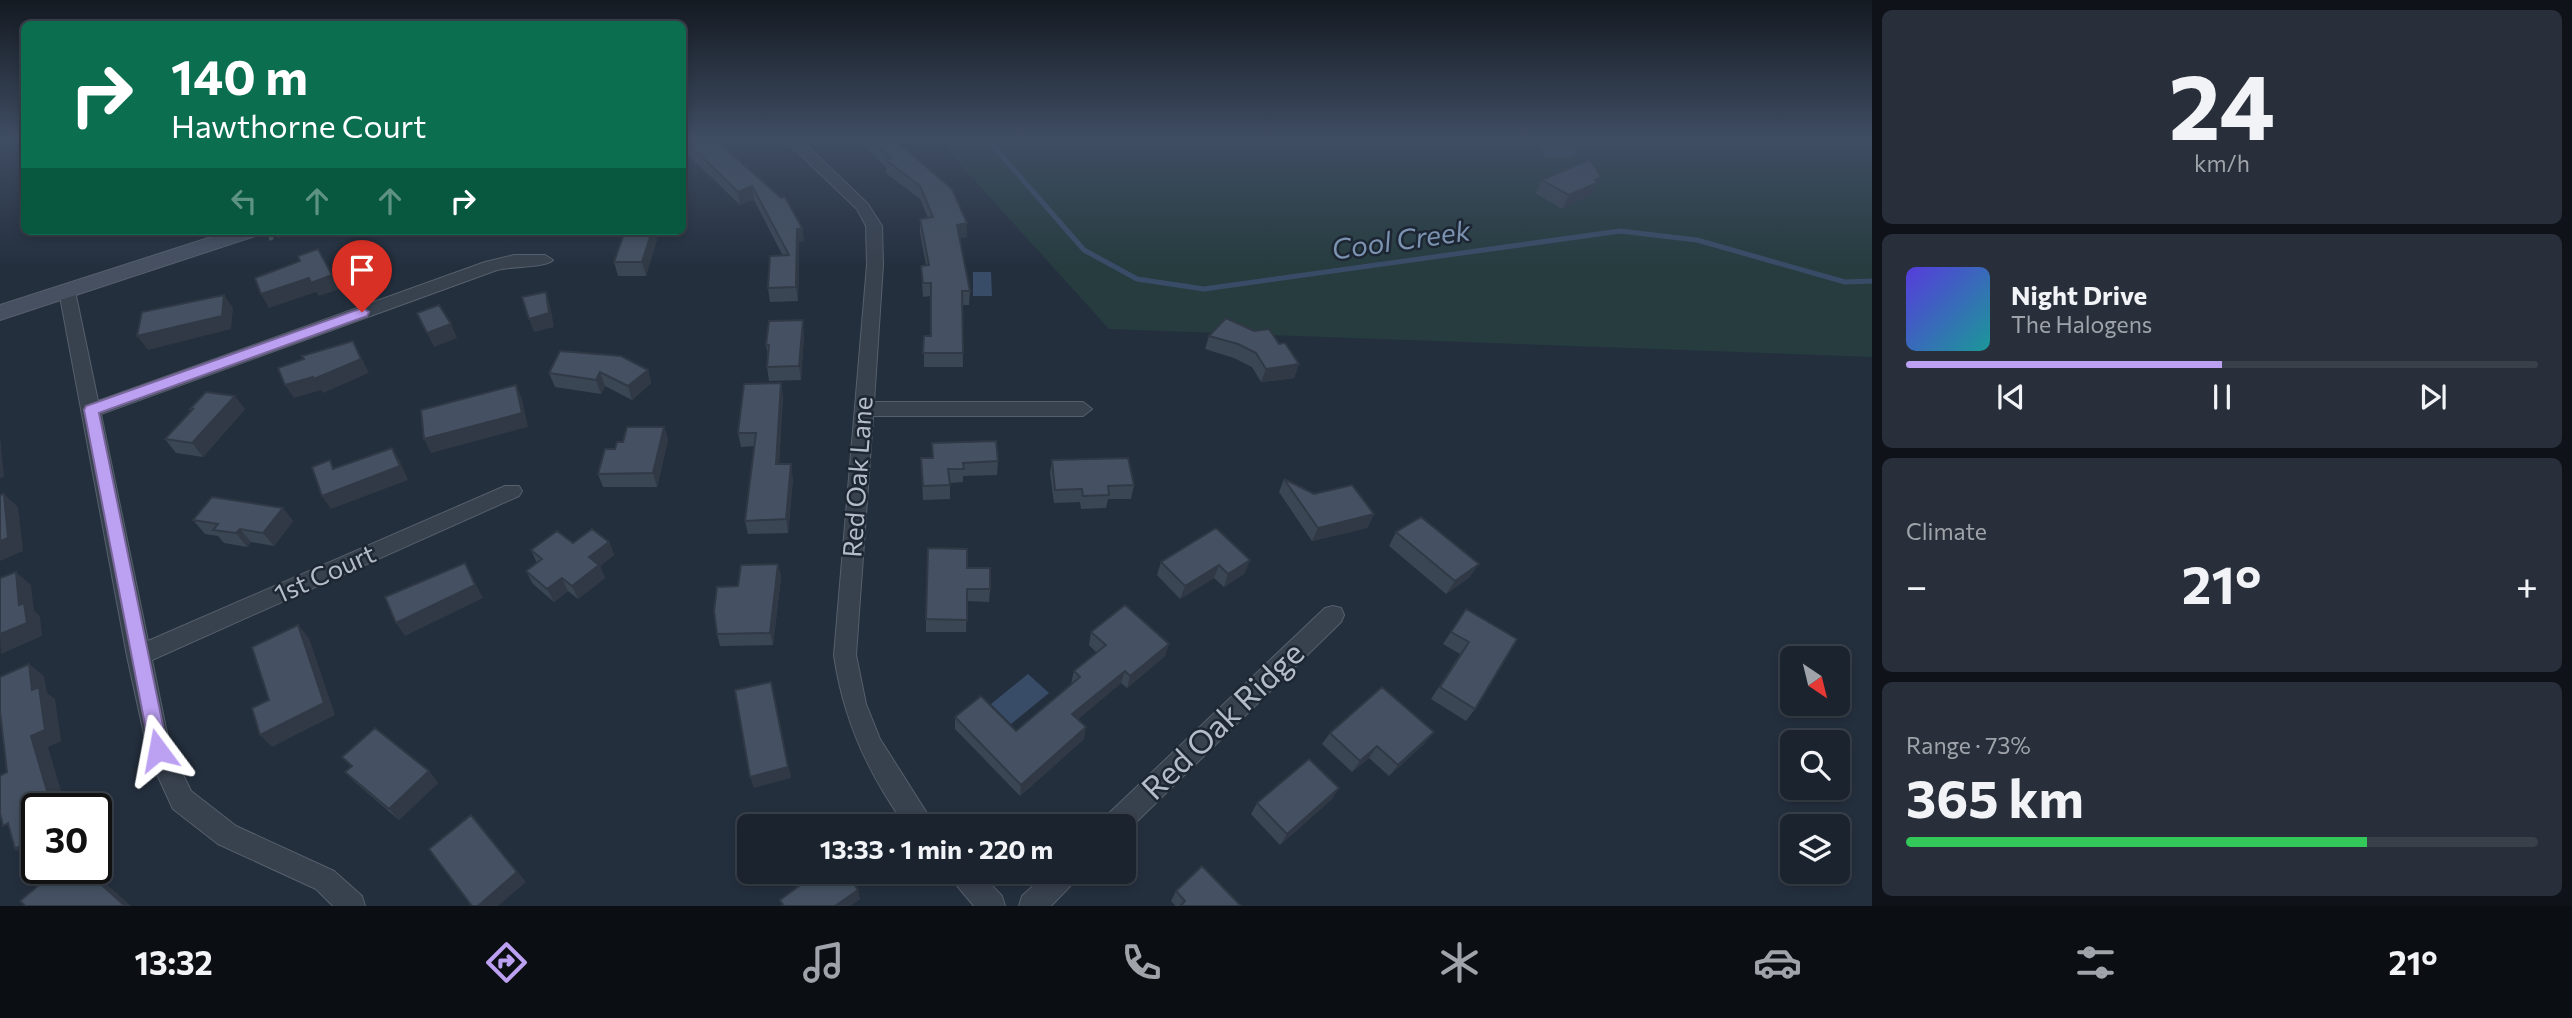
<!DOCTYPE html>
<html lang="en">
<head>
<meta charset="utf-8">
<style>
	:root { --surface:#1b232e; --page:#282f3a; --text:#f1f3f6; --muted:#a0a4aa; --line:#39404a; --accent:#bca0f2 }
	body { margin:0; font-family:Commissioner,sans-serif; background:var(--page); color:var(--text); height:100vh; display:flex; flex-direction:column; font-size:26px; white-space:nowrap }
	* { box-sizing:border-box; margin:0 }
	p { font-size:23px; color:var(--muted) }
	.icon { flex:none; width:38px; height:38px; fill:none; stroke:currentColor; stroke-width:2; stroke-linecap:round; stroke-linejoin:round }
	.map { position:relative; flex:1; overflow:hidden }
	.panel { display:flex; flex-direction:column; gap:10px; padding:10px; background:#0f1319; width:700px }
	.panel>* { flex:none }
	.hud { position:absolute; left:21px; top:21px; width:665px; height:214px; border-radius:10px; box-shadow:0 4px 10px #0003,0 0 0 2px var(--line); background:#0b6e4f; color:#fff; overflow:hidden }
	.needle { width:46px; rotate:145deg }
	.buttons { position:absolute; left:1780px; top:646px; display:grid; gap:14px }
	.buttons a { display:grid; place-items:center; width:70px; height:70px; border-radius:10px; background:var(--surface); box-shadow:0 4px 10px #0003,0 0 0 2px var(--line); font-size:35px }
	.speed { position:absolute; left:21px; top:793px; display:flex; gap:14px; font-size:35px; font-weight:700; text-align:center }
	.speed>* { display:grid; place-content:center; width:91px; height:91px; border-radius:50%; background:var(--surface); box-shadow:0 4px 10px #0003,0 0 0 2px var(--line); line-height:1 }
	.speed .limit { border:4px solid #111; border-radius:10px; background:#fff; color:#111 }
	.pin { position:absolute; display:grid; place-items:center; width:60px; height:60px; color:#fff; margin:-72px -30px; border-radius:50% 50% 50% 0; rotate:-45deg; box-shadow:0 0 7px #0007 }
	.pin .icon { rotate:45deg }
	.me { position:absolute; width:77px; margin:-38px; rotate:347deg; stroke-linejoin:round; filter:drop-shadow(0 0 5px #0008) }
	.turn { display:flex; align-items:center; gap:24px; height:147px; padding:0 35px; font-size:32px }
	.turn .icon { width:91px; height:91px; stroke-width:2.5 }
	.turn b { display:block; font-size:49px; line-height:60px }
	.lanes { display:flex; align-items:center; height:66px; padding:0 35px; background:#0003; justify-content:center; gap:35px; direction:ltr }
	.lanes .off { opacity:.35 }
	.big { font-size:52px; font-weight:700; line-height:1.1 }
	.panel .tile { flex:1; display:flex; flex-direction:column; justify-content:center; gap:10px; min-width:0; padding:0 24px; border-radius:10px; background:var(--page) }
	.panel .dial { align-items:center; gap:0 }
	.dial b { font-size:91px; line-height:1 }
	.song { display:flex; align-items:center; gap:21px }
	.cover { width:84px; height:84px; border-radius:10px; background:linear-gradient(135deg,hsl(250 70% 55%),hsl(180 70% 35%)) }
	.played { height:7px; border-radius:4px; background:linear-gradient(90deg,var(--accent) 50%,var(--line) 50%) }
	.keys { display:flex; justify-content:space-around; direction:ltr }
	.heat { display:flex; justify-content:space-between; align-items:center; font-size:38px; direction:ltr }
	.charge { height:10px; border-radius:5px; background:linear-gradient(90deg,#34c759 73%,var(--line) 0) }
	.trip { position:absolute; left:737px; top:814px; width:399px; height:70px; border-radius:10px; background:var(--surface); box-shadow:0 4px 10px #0003,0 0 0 2px var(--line); font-weight:700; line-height:70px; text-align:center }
	.dock { display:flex; height:112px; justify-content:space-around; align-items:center; background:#0b0e12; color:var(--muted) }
	.dock .icon { width:49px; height:49px }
	.dock .current { color:var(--accent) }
	.dock b { font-size:32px; color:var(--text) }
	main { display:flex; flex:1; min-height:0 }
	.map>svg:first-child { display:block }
	.green { fill:#263c3f }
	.water { fill:#394c67 }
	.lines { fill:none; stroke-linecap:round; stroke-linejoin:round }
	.stream { stroke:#394c67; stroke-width:5 }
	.minor-casing { stroke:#565f6c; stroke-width:2 }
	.secondary-casing { stroke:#565f6c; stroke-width:2 }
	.path { stroke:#44595c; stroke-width:3.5; stroke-dasharray:4.5 4.5; stroke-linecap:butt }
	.minor { fill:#38414e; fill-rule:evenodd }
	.secondary { fill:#465061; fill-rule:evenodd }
	.wall { fill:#3b4654 }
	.shaded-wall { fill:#303945 }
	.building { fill:#455162; stroke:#303945; stroke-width:2 }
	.route { fill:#bca0f2; stroke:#7a689d; stroke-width:2 }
	.labels { text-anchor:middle; stroke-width:5; stroke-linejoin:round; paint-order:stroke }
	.street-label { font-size:26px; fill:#b4bcc9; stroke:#1d2633 }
	.water-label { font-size:28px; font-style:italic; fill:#7c92b1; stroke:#1d2633 }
	.near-street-label { font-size:32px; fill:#b4bcc9; stroke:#1d2633 }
</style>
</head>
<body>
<main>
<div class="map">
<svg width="1872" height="906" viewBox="0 0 1872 906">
	<rect width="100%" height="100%" fill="#242f3e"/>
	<path class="green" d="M 938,140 L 1872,140 L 1872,357 L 1109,329 Z"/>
	<path class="water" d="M 973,272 L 991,272 L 992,296 L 973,296 Z
		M 1028,674 L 1049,693 L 1011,724 L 991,704 Z"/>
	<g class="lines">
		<path class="stream" d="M 988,140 L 1084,250 L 1137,279 L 1204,289 L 1620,231 L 1697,240 L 1845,282 L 1872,281"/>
		<g class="minor-casing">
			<path id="minor" d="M 785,140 L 801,140 L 868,204 L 882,226 L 883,265 L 874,402 L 1083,402 L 1092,409 L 1083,416 L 873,416 L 856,655 L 866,704 L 880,739 L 935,826 L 906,826 C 868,774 843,719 834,655 L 867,265 L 866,226 L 857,209 Z
				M 1425,140 L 1439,140 L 1439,141 L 1432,145 Z
				M 514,255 L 545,255 L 553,260 C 545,268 511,266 497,270 L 101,414 L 148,641 L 505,486 L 519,486 L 522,491 L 519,496 L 152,660 L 170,748 L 191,791 L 236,826 L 334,871 L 362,896 L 365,906 L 333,906 L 316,889 L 218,844 L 173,809 L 149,757 L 127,656 L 59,291 L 67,286 L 75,291 L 98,401 L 485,262 Z
				M 1333,606 L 1341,608 L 1344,615 L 1341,622 L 1124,834 L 1124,826 L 1101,826 L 1105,817 L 1325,608 Z
				M 949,872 L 979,872 L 1002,896 L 1005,906 L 974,906 L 953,881 Z
				M 1048,872 L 1079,872 L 1075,881 L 1051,906 L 1019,906 L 1022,896 Z"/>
		</g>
		<g class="secondary-casing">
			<path id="secondary" d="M 230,231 L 262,231 L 258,235 L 0,320 L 0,305 Z"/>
		</g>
		<path class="path" d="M 269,239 L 292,231"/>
		<use href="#minor" class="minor"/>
		<use href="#secondary" class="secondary"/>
	</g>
	<path class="wall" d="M 682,140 L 716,140 L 802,228 L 804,241 L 799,242 L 798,301 L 770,302 L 768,288 L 783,256 L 754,200 L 740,205 L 682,149 Z
		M 851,140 L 895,140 L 967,223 L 967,237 L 959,238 L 970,291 L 969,305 L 962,305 L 963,367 L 924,367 L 924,336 L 931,336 L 931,296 L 923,297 L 921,266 L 926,265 L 920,233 L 920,219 L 928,218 L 920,199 L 886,173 L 886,167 L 867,149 L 867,146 L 865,147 L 859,142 L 855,144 Z
		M 1535,140 L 1578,140 L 1580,145 L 1573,158 L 1545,157 Z
		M 1601,177 L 1591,195 L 1562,209 L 1535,193 L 1542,180 Z
		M 657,239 L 646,276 L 618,276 L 614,262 Z
		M 804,334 L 801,380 L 769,381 L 767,367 L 768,356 L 766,345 Z
		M 1209,336 L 1279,344 L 1299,364 L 1294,378 L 1261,382 L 1252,367 L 1234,358 L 1205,349 Z
		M 648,370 L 651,383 L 632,400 L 605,386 L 601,394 L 555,387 L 549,373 Z
		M 783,396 L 779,464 L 793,478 L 788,533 L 748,534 L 745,521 L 754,446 L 741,447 L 738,433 Z
		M 190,409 L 245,409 L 203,457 L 176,453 L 165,439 L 191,411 Z
		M 664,427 L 668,440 L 657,487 L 603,487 L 598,474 L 615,449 L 623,442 Z
		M 932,443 L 998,461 L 997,475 L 963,476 L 963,482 L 950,483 L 950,499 L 923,500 L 921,458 L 932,458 Z
		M 1052,460 L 1134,485 L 1131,499 L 1108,499 L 1106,508 L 1081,509 L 1080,502 L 1054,503 L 1050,473 Z
		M 1284,479 L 1314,494 L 1374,514 L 1367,528 L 1312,541 L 1279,492 Z
		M 283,508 L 293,521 L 274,546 L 251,542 L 247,547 L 224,543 L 218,536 L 205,534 L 193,520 Z
		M 1216,528 L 1245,573 L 1224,587 L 1214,578 L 1180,599 L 1157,575 L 1161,562 Z
		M 1396,532 L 1470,577 L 1446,594 L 1389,546 Z
		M 609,542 L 614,555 L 600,566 L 605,578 L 578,599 L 568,591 L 554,602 L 533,584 L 526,571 L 537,563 L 531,550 L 573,543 Z
		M 778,564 L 781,577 L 773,645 L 720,646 L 717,634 L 738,586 Z
		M 967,568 L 990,589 L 989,602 L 967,601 L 966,632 L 926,632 L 926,619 Z
		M 1466,609 L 1475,709 L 1466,721 L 1431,699 L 1460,654 L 1443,644 Z
		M 1091,632 L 1165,656 L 1127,688 L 1121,683 L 1078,719 L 1084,739 L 1020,796 L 955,729 L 955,717 L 1016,731 L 1071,684 L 1074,671 L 1097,653 L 1089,645 Z
		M 1330,733 L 1425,743 L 1389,776 L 1369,758 L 1352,772 L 1322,744 Z
		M 342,757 L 429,771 L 438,783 L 399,820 L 356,783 L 345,772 L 351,767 Z
		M 1332,799 L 1280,845 L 1251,814 L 1257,803 Z
		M 787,872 L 846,872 L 860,899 L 850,906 L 782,906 L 780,900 L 797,888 Z
		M 1176,891 L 1241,906 L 1176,906 L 1171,901 Z"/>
	<path class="shaded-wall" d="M 1601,177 L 1591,195 L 1562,209 L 1569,195 Z
		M 752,186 L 754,200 L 740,205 L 738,192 Z
		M 967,223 L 967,237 L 957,238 L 957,225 Z
		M 802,228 L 804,241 L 799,242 L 798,301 L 796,287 L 797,229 Z
		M 652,231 L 655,231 L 657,239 L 646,276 L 642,262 Z
		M 318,249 L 340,289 L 319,296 L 316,292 L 269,308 L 261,294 L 309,278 Z
		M 546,292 L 550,305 L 554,327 L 534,332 L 529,319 Z
		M 224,295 L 233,308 L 231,329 L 148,350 L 137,336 Z
		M 803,320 L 804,334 L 801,380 L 799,366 Z
		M 451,324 L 457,338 L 434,347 L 427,333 Z
		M 353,341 L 369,373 L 323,393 L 321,390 L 294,398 L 285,385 Z
		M 1299,364 L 1294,378 L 1261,382 L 1266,369 Z
		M 648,370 L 651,383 L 632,400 L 628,386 Z
		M 600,372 L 605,386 L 601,394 L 596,380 Z
		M 781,383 L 783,396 L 778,478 L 776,464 Z
		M 516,385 L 522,399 L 528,427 L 431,453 L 424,439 Z
		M 235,396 L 245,409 L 203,457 L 192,443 Z
		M 664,427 L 668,440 L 657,487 L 653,473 Z
		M 0,436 L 4,477 L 0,478 Z
		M 392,448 L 400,461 L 408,480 L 331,509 L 322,496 Z
		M 791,464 L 793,478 L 788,533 L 786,519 Z
		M 4,494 L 18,507 L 23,551 L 0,561 L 0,541 Z
		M 283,508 L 293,521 L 274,546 L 263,533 Z
		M 1374,514 L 1367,528 L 1312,541 L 1318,528 Z
		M 240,529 L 251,542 L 247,547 L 236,533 Z
		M 609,542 L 614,555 L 600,566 L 605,578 L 578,599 L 572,586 L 589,557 Z
		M 1250,560 L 1245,573 L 1224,587 L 1228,574 Z
		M 465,563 L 483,598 L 405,636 L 396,623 Z
		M 778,564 L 781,577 L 773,645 L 770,633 Z
		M 1479,564 L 1470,577 L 1446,594 L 1455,581 Z
		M 1219,565 L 1214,578 L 1180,599 L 1185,586 Z
		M 16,572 L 31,585 L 34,611 L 40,616 L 42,636 L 1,654 L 0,634 L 19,605 Z
		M 562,578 L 568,591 L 554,602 L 547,589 Z
		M 298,625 L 309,638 L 335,715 L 272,747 L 260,735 Z
		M 1169,644 L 1165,656 L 1127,688 L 1130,676 Z
		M 29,664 L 44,676 L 47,693 L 55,699 L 61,741 L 48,747 L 66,808 L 52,808 L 31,736 L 32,690 Z
		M 1125,671 L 1121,683 L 1070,726 L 1072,714 Z
		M 774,694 L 791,778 L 754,788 L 750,777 Z
		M 1086,727 L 1084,739 L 1020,796 L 1021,785 Z
		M 1434,732 L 1425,743 L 1389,776 L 1398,765 Z
		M 1377,746 L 1369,758 L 1352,772 L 1360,761 Z
		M 429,771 L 438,783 L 399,820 L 389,809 Z
		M 1339,788 L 1332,799 L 1280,845 L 1287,834 Z
		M 471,815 L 526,882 L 498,906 L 478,906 Z
		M 37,837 L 37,857 L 33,859 L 15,849 Z
		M 83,868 L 88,868 L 131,906 L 125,906 Z
		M 858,890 L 860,899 L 850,906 L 835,906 Z"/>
	<path class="building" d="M 685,140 L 716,140 L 781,198 L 785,197 L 802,228 L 797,229 L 796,287 L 768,288 L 770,256 L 789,255 L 752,186 L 738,192 Z
		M 871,140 L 895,140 L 952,189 L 967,223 L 957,225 L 970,291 L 962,291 L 963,353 L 923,353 L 924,336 L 931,336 L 931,283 L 923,283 L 921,266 L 929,265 L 920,219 L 933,217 L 920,186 L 886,160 L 891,158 Z
		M 1550,140 L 1578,140 L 1580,145 L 1552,144 Z
		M 1590,159 L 1601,177 L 1595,180 L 1599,182 L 1569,195 L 1542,180 Z
		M 625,231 L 652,231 L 642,262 L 614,262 Z
		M 318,249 L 332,275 L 311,283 L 309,278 L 261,294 L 255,278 L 300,261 L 298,256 Z
		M 546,292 L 549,313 L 529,319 L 522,297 Z
		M 224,295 L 222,316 L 137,336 L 142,312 Z
		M 439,305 L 451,324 L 427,333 L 417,313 Z
		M 1226,318 L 1254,331 L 1269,329 L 1279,344 L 1285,343 L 1299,364 L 1266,369 L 1256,353 L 1238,344 L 1209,336 Z
		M 803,320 L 799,366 L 767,367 L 769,345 L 766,345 L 769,321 Z
		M 353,341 L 361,359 L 314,379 L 313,377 L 285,385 L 278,368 L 304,359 L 302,356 Z
		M 560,351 L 621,356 L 648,370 L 628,386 L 600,372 L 596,380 L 549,373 Z
		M 781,383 L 776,464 L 791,464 L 786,519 L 745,521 L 756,433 L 738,433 L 744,384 Z
		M 516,385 L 522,413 L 424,439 L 421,410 Z
		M 206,392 L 235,396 L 192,443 L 165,439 L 193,409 L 190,409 Z
		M 627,427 L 664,427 L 653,473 L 598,474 L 605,449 L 615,449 L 617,442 L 623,442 Z
		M 996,441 L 998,461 L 963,463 L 964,469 L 948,469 L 950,485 L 923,486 L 921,458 L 933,458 L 932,443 Z
		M 392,448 L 400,466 L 322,496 L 312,467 L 330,460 L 333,469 Z
		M 1128,458 L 1134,485 L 1108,486 L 1109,495 L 1083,496 L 1082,489 L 1055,490 L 1052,460 Z
		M 1284,479 L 1314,494 L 1352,485 L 1374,514 L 1318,528 Z
		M 4,494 L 8,538 L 0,541 L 0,495 Z
		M 212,497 L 283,508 L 263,533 L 240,529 L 236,533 L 213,530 L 218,524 L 193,520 Z
		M 1421,517 L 1479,564 L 1455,581 L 1396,532 Z
		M 1216,528 L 1250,560 L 1228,574 L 1219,565 L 1185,586 L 1161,562 Z
		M 592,529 L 609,542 L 589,557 L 599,565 L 572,586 L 562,578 L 547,589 L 526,571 L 542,559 L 531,550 L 557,531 L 573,543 Z
		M 928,548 L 967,549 L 967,568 L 990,568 L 990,589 L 967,589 L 967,620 L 926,619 Z
		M 465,563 L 475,585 L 396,623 L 385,597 Z
		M 778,564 L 770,633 L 717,634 L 714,611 L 717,587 L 738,586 L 741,565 Z
		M 16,572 L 19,605 L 24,603 L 27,623 L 0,634 L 0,578 Z
		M 1125,605 L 1169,644 L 1130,676 L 1125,671 L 1072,714 L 1086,727 L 1021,785 L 955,717 L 981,696 L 1016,731 L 1080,677 L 1074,671 L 1106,645 L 1091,632 Z
		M 1466,609 L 1517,639 L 1475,709 L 1440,687 L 1469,642 L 1451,632 Z
		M 298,625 L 324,703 L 260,735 L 252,708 L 269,700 L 252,647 Z
		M 29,664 L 32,690 L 39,687 L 45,730 L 31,736 L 52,808 L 37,808 L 37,837 L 15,849 L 8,823 L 3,826 L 0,813 L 0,776 L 7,772 L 0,711 L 0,677 Z
		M 771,682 L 788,767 L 750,777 L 735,690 Z
		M 1382,687 L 1434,732 L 1398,765 L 1377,746 L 1360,761 L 1330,733 Z
		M 375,728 L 429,771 L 389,809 L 345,772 L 352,766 L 342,757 Z
		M 1309,759 L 1339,788 L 1287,834 L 1257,803 Z
		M 809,813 L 817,826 L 790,826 Z
		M 471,815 L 517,872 L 478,906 L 472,906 L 429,849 Z
		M 1202,866 L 1241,906 L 1180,906 L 1185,901 L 1176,891 Z
		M 59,868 L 83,868 L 125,906 L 25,906 L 20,901 Z
		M 790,872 L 846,872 L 858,890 L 835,906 L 784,906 L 780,900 L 799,886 Z"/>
	<linearGradient id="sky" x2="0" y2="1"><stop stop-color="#141a22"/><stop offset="0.52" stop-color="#3f4d63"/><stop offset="1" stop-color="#3f4d63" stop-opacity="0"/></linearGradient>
	<rect width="1872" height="267" fill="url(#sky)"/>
	<path class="route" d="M 362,308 L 369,312 L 367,316 L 99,413 L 168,750 L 165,756 L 158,759 L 151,756 L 84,410 L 86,406 Z"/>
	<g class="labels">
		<g class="street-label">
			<text transform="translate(858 477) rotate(-86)" y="9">Red Oak Lane</text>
			<text transform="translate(325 574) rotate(-24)" y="9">1st Court</text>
		</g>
		<g class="water-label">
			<text transform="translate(1401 240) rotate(-8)" y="10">Cool Creek</text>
		</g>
		<g class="near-street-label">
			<text transform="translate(1223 721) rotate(-44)" y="11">Red Oak Ridge</text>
		</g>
	</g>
</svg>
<div class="buttons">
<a><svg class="needle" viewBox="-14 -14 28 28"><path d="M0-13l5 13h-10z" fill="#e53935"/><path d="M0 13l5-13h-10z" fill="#a0a4aa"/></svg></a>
<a><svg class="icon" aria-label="search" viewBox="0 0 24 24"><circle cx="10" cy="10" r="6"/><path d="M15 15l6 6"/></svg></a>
<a><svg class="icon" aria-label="layers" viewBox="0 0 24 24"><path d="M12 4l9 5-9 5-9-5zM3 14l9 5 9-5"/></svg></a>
</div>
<div class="speed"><div class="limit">30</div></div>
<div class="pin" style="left:362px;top:312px;background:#d93025"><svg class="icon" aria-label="arrive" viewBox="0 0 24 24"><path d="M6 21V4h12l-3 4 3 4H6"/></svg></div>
<svg class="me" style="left:158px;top:750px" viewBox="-20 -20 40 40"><path d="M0-17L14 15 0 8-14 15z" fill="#bca0f2" stroke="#fff" stroke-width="4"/></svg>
<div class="trip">13:33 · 1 min · 220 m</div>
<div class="hud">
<div class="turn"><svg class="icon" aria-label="right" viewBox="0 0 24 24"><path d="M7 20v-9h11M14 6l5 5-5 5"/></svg><div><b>140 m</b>Hawthorne Court</div></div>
<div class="lanes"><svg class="icon off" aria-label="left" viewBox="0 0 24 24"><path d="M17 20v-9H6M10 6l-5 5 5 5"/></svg><svg class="icon off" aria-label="ahead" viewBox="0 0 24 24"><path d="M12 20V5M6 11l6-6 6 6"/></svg><svg class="icon off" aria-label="ahead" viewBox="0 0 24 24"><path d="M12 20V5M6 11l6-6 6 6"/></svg><svg class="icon" aria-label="right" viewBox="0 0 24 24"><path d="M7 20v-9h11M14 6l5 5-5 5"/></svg></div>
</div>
</div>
<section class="panel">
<div class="tile dial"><b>24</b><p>km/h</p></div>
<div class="tile">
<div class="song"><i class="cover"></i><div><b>Night Drive</b><p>The Halogens</p></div></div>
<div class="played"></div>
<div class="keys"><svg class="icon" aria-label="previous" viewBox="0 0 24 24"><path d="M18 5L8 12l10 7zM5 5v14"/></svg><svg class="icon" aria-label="pause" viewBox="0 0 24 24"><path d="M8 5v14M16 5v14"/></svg><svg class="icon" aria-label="next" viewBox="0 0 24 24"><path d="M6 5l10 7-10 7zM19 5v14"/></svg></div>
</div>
<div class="tile"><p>Climate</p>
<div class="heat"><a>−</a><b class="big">21°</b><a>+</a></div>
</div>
<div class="tile"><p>Range · 73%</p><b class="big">365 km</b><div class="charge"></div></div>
</section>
</main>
<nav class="dock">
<b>13:32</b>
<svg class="icon current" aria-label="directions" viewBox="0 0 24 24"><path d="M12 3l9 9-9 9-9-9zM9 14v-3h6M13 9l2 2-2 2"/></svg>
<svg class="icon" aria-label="music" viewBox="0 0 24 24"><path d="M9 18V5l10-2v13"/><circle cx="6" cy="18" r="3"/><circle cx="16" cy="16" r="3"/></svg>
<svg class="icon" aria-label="phone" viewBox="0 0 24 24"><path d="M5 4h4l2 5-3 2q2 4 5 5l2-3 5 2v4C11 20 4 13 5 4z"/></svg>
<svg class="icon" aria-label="climate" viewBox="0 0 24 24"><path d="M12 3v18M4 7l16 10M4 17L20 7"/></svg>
<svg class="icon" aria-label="car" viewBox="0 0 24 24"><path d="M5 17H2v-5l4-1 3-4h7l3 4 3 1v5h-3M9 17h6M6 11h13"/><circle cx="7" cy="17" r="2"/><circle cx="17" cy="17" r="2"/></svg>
<svg class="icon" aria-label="filters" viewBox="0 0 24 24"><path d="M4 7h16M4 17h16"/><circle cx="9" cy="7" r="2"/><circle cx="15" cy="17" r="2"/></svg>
<b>21°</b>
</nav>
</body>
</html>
